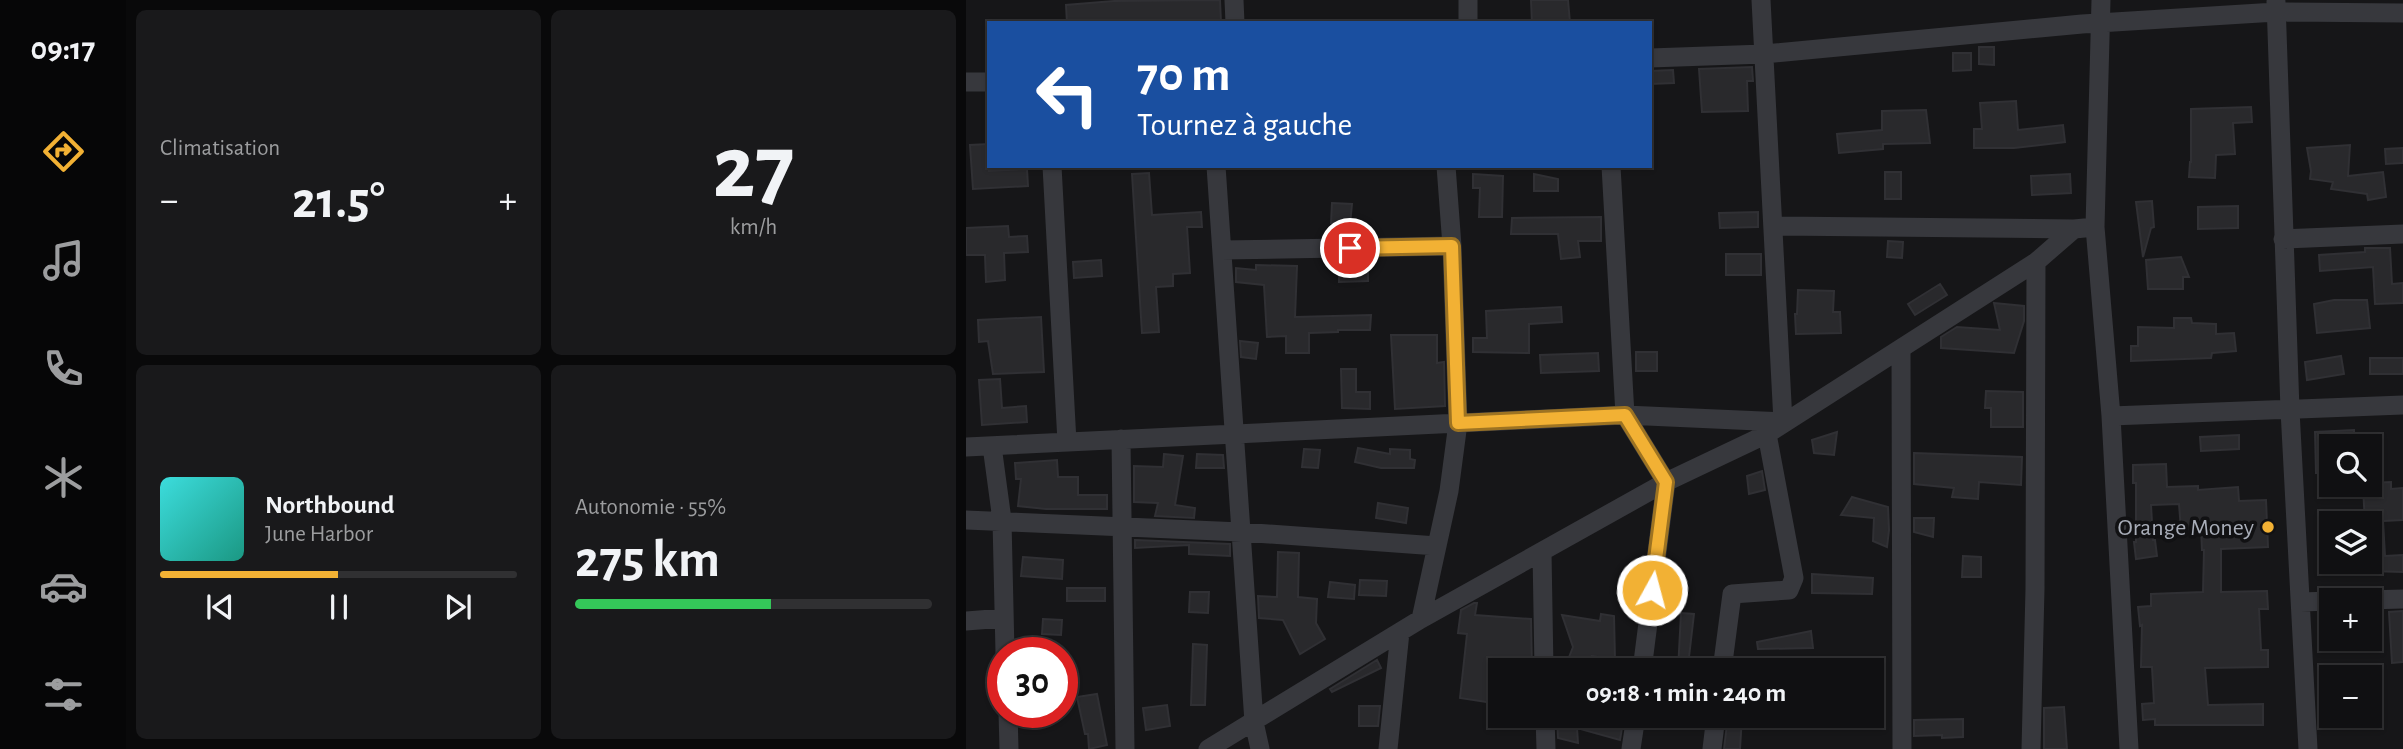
<!DOCTYPE html>
<html lang="fr">
<head>
<meta charset="utf-8">
<style>
	:root { --surface:#101012; --page:#19191b; --text:#f1f3f6; --muted:#9c9d9f; --line:#303032; --accent:#f2b134 }
	body { margin:0; font-family:"Alegreya Sans",sans-serif; background:var(--page); color:var(--text); height:100vh; display:flex; flex-direction:column; font-size:26px; white-space:nowrap }
	* { box-sizing:border-box; margin:0 }
	p { font-size:23px; color:var(--muted) }
	.icon { flex:none; width:38px; height:38px; fill:none; stroke:currentColor; stroke-width:2; stroke-linecap:round; stroke-linejoin:round }
	.map { position:relative; flex:1; overflow:hidden }
	.sheet { display:flex; flex-direction:column; gap:10px; padding:10px; background:#09090a; width:840px }
	.sheet>* { flex:none }
	.guide { position:absolute; left:21px; top:21px; width:665px; height:147px; border-radius:0px; box-shadow:0 2px 5px #0004,0 0 0 2px var(--line); background:#1a4fa0; color:#fff; overflow:hidden }
	.controls { position:absolute; left:1353px; top:434px; display:grid; gap:14px }
	.controls a { display:grid; place-items:center; width:63px; height:63px; border-radius:0px; background:var(--surface); box-shadow:0 2px 5px #0004,0 0 0 2px var(--line); font-size:35px }
	.speed { position:absolute; left:21px; top:637px; display:flex; gap:14px; font-size:35px; font-weight:700; text-align:center }
	.speed>* { display:grid; place-content:center; width:91px; height:91px; border-radius:50%; background:var(--surface); box-shadow:0 2px 5px #0004,0 0 0 2px var(--line); line-height:1 }
	.speed .limit { border:10px solid #d22; background:#fff; color:#111 }
	.pin { position:absolute; display:grid; place-items:center; width:60px; height:60px; color:#fff; margin:-30px; border:4px solid #fff; border-radius:50%; box-shadow:0 2px 7px #0007 }
	.me { position:absolute; width:77px; margin:-38px; rotate:7deg; stroke-linejoin:round; filter:drop-shadow(0 0 5px #0008) }
	.turn { display:flex; align-items:center; gap:24px; height:147px; padding:0 35px; font-size:32px }
	.turn .icon { width:91px; height:91px; stroke-width:2.5 }
	.turn b { display:block; font-size:49px; line-height:60px }
	.big { font-size:52px; font-weight:600; line-height:1.1 }
	.sheet .card { flex:1; display:flex; flex-direction:column; justify-content:center; gap:10px; min-width:0; padding:0 24px; border-radius:10px; background:var(--page) }
	.sheet .dial { align-items:center; gap:0 }
	.dial b { font-size:91px; line-height:1 }
	.song { display:flex; align-items:center; gap:21px }
	.cover { width:84px; height:84px; border-radius:10px; background:linear-gradient(135deg,hsl(180 70% 55%),hsl(170 70% 35%)) }
	.played { height:7px; border-radius:4px; background:linear-gradient(90deg,var(--accent) 50%,var(--line) 50%) }
	.keys { display:flex; justify-content:space-around; direction:ltr }
	.heat { display:flex; justify-content:space-between; align-items:center; font-size:38px; direction:ltr }
	.charge { height:10px; border-radius:5px; background:linear-gradient(90deg,#34c759 55%,var(--line) 0) }
	.sheet .tiles { flex:1; display:grid; gap:10px; grid-template-columns:repeat(2,1fr) }
	.trip { position:absolute; left:522px; top:658px; width:396px; height:70px; border-radius:0px; background:var(--surface); box-shadow:0 2px 5px #0004,0 0 0 2px var(--line); font-weight:600; line-height:70px; text-align:center }
	main { display:flex; flex:1; min-height:0 }
	.menu { display:flex; flex-direction:column; width:126px; justify-content:space-around; align-items:center; background:#060607; color:var(--muted) }
	.menu .icon { width:49px; height:49px }
	.menu .selected { color:var(--accent) }
	.menu b { font-size:32px; color:var(--text) }
	.map>svg:first-child { display:block }
	.building { fill:#29292c; stroke:#303034; stroke-width:2 }
	.lines { fill:none; stroke-linecap:round; stroke-linejoin:round }
	.minor { stroke:#37383d; stroke-width:19 }
	.route-casing { stroke:#9d7322; stroke-width:18 }
	.route { stroke:#f2b134; stroke-width:12 }
	.poi-dot { fill:#f2b134; stroke:#111113; stroke-width:2.5 }
	.labels { text-anchor:middle; stroke-width:7; stroke-linejoin:round; paint-order:stroke }
	.poi-label { font-size:24px; fill:#a8adb8; stroke:#111113; text-anchor:end }
</style>
</head>
<body>
<main>
<nav class="menu">
<b>09:17</b>
<svg class="icon selected" aria-label="directions" viewBox="0 0 24 24"><path d="M12 3l9 9-9 9-9-9zM9 14v-3h6M13 9l2 2-2 2"/></svg>
<svg class="icon" aria-label="music" viewBox="0 0 24 24"><path d="M9 18V5l10-2v13"/><circle cx="6" cy="18" r="3"/><circle cx="16" cy="16" r="3"/></svg>
<svg class="icon" aria-label="phone" viewBox="0 0 24 24"><path d="M5 4h4l2 5-3 2q2 4 5 5l2-3 5 2v4C11 20 4 13 5 4z"/></svg>
<svg class="icon" aria-label="climate" viewBox="0 0 24 24"><path d="M12 3v18M4 7l16 10M4 17L20 7"/></svg>
<svg class="icon" aria-label="car" viewBox="0 0 24 24"><path d="M5 17H2v-5l4-1 3-4h7l3 4 3 1v5h-3M9 17h6M6 11h13"/><circle cx="7" cy="17" r="2"/><circle cx="17" cy="17" r="2"/></svg>
<svg class="icon" aria-label="filters" viewBox="0 0 24 24"><path d="M4 7h16M4 17h16"/><circle cx="9" cy="7" r="2"/><circle cx="15" cy="17" r="2"/></svg>
</nav>
<section class="sheet">
<div class="tiles">
<div class="card"><p>Climatisation</p>
<div class="heat"><a>−</a><b class="big">21.5°</b><a>+</a></div>
</div>
<div class="card dial"><b>27</b><p>km/h</p></div>
<div class="card">
<div class="song"><i class="cover"></i><div><b>Northbound</b><p>June Harbor</p></div></div>
<div class="played"></div>
<div class="keys"><svg class="icon" aria-label="previous" viewBox="0 0 24 24"><path d="M18 5L8 12l10 7zM5 5v14"/></svg><svg class="icon" aria-label="pause" viewBox="0 0 24 24"><path d="M8 5v14M16 5v14"/></svg><svg class="icon" aria-label="next" viewBox="0 0 24 24"><path d="M6 5l10 7-10 7zM19 5v14"/></svg></div>
</div>
<div class="card"><p>Autonomie · 55%</p><b class="big">275 km</b><div class="charge"></div></div>
</div>
</section>
<div class="map">
<svg width="1437" height="749" viewBox="0 0 1437 749">
	<rect width="100%" height="100%" fill="#161618"/>
	<path class="building" d="M 254,0 L 255,23 L 101,23 L 100,5 L 148,1 Z
		M 565,0 L 602,0 L 604,23 L 566,23 Z
		M 1013,47 L 1028,47 L 1028,65 L 1013,64 Z
		M 987,53 L 1005,53 L 1005,70 L 987,71 Z
		M 786,67 L 787,81 L 781,81 L 782,111 L 736,112 L 733,69 Z
		M 707,70 L 708,83 L 684,84 L 684,71 Z
		M 1050,101 L 1052,130 L 1097,125 L 1099,142 L 1048,148 L 1008,148 L 1008,129 L 1016,129 L 1014,103 Z
		M 1285,107 L 1286,122 L 1267,123 L 1269,154 L 1250,155 L 1249,178 L 1223,177 L 1224,162 L 1225,162 L 1225,109 Z
		M 960,110 L 964,143 L 917,144 L 917,149 L 873,153 L 871,134 L 916,130 L 916,111 Z
		M 23,144 L 23,171 L 61,169 L 62,186 L 7,189 L 4,145 Z
		M 1384,145 L 1382,176 L 1417,172 L 1420,197 L 1402,200 L 1401,194 L 1365,189 L 1367,182 L 1344,179 L 1345,171 L 1341,148 Z
		M 1437,148 L 1437,163 L 1420,164 L 1419,149 Z
		M 919,172 L 935,172 L 935,199 L 919,199 Z
		M 183,173 L 186,215 L 235,212 L 236,227 L 221,227 L 224,273 L 207,274 L 207,286 L 190,287 L 193,332 L 176,333 L 166,174 Z
		M 507,174 L 537,176 L 536,217 L 513,217 L 514,188 L 507,188 Z
		M 568,174 L 592,179 L 592,191 L 568,191 Z
		M 1104,174 L 1105,193 L 1066,195 L 1065,176 Z
		M 1186,201 L 1188,227 L 1185,228 L 1177,257 L 1170,202 Z
		M 366,203 L 386,204 L 384,225 L 365,223 Z
		M 1272,206 L 1272,228 L 1232,229 L 1232,207 Z
		M 792,212 L 792,227 L 754,228 L 753,213 Z
		M 635,217 L 635,241 L 612,241 L 614,257 L 595,259 L 592,234 L 545,234 L 546,218 Z
		M 42,226 L 43,237 L 61,236 L 62,252 L 38,253 L 39,280 L 20,282 L 19,255 L 0,255 L 0,228 Z
		M 922,241 L 937,242 L 936,258 L 921,257 Z
		M 1399,248 L 1424,248 L 1426,284 L 1437,283 L 1437,303 L 1409,304 L 1407,267 L 1354,271 L 1353,255 L 1399,252 Z
		M 760,254 L 795,254 L 795,275 L 760,275 Z
		M 1215,257 L 1223,277 L 1217,277 L 1217,289 L 1182,289 L 1180,260 Z
		M 135,260 L 136,276 L 108,278 L 107,262 Z
		M 290,265 L 331,266 L 329,317 L 405,315 L 404,330 L 372,330 L 372,332 L 343,333 L 343,353 L 320,353 L 320,336 L 301,337 L 298,285 L 270,282 L 270,268 L 290,270 Z
		M 373,265 L 402,265 L 402,281 L 373,282 Z
		M 974,284 L 981,295 L 949,315 L 942,304 Z
		M 832,290 L 868,291 L 867,312 L 874,312 L 875,333 L 830,334 L 829,314 L 831,314 Z
		M 1368,300 L 1401,300 L 1404,328 L 1351,333 L 1348,304 Z
		M 1028,303 L 1058,306 L 1058,321 L 1048,353 L 975,348 L 975,337 L 991,327 L 1034,330 Z
		M 595,307 L 596,322 L 563,324 L 563,353 L 507,352 L 507,338 L 521,338 L 520,311 Z
		M 75,317 L 78,372 L 27,374 L 22,341 L 13,342 L 12,320 Z
		M 1208,318 L 1225,318 L 1226,323 L 1250,324 L 1250,334 L 1268,333 L 1270,351 L 1246,353 L 1245,358 L 1165,361 L 1165,346 L 1172,346 L 1172,327 L 1208,328 Z
		M 425,335 L 471,335 L 471,363 L 478,362 L 479,406 L 429,409 Z
		M 274,341 L 292,343 L 290,359 L 275,357 Z
		M 670,352 L 691,352 L 691,371 L 670,371 Z
		M 632,353 L 633,371 L 575,373 L 574,355 Z
		M 1375,356 L 1378,374 L 1341,380 L 1339,362 Z
		M 1404,358 L 1437,358 L 1437,374 L 1404,374 Z
		M 375,369 L 390,369 L 390,392 L 404,392 L 404,409 L 376,408 Z
		M 34,379 L 36,408 L 60,406 L 61,422 L 16,425 L 13,380 Z
		M 1020,391 L 1057,392 L 1057,427 L 1025,427 L 1025,408 L 1019,408 Z
		M 1388,430 L 1388,445 L 1364,446 L 1365,473 L 1350,473 L 1349,432 Z
		M 871,432 L 868,455 L 848,453 L 846,440 Z
		M 1273,435 L 1273,449 L 1235,451 L 1234,437 Z
		M 392,448 L 424,454 L 424,449 L 444,450 L 444,459 L 449,460 L 448,468 L 415,468 L 389,462 Z
		M 338,449 L 354,450 L 352,468 L 336,467 Z
		M 948,453 L 1056,457 L 1055,485 L 1013,482 L 1012,499 L 986,497 L 988,488 L 948,484 Z
		M 198,454 L 217,456 L 209,505 L 229,508 L 228,518 L 189,516 L 192,503 L 168,502 L 168,466 L 197,467 Z
		M 231,454 L 257,455 L 258,468 L 230,468 Z
		M 91,460 L 92,477 L 112,477 L 112,495 L 141,495 L 141,509 L 80,509 L 52,506 L 55,479 L 50,479 L 49,463 Z
		M 1200,464 L 1201,487 L 1232,486 L 1232,490 L 1272,487 L 1273,501 L 1300,500 L 1302,547 L 1255,549 L 1255,592 L 1301,591 L 1302,609 L 1293,609 L 1295,650 L 1302,650 L 1302,667 L 1239,668 L 1242,705 L 1297,704 L 1297,725 L 1189,725 L 1189,719 L 1177,720 L 1176,704 L 1188,703 L 1186,667 L 1175,667 L 1176,625 L 1174,626 L 1172,607 L 1185,606 L 1185,594 L 1237,592 L 1238,550 L 1236,550 L 1235,528 L 1215,530 L 1213,504 L 1185,505 L 1187,540 L 1189,540 L 1191,556 L 1170,559 L 1168,542 L 1170,542 L 1170,483 L 1167,483 L 1167,465 Z
		M 796,471 L 799,490 L 783,494 L 781,476 Z
		M 1425,482 L 1425,489 L 1437,488 L 1437,520 L 1417,521 L 1419,556 L 1437,555 L 1437,572 L 1404,571 L 1404,523 L 1399,523 L 1397,487 L 1403,487 L 1404,483 Z
		M 886,497 L 922,507 L 923,530 L 921,547 L 907,541 L 908,518 L 875,515 Z
		M 412,503 L 442,508 L 440,523 L 410,518 Z
		M 948,518 L 968,518 L 967,537 L 948,532 Z
		M 169,540 L 264,544 L 264,556 L 223,554 L 223,545 L 169,548 Z
		M 312,552 L 333,553 L 332,597 L 351,599 L 350,623 L 359,639 L 334,654 L 317,620 L 293,618 L 292,596 L 311,597 Z
		M 997,556 L 1015,557 L 1015,577 L 996,577 Z
		M 57,557 L 97,560 L 96,579 L 55,576 Z
		M 846,574 L 907,578 L 906,594 L 846,593 Z
		M 394,580 L 421,581 L 420,596 L 393,595 Z
		M 364,582 L 389,585 L 388,599 L 362,597 Z
		M 101,588 L 139,588 L 139,601 L 101,601 Z
		M 224,592 L 243,592 L 242,613 L 223,612 Z
		M 508,603 L 511,603 L 509,615 L 565,619 L 566,670 L 534,670 L 534,704 L 494,698 L 501,634 L 492,633 L 495,610 Z
		M 1437,611 L 1437,662 L 1426,663 L 1423,612 Z
		M 715,613 L 728,614 L 723,657 L 730,670 L 712,670 Z
		M 635,614 L 648,616 L 649,660 L 626,656 L 630,670 L 598,670 L 607,647 L 596,615 L 634,621 Z
		M 77,619 L 96,620 L 95,635 L 76,634 Z
		M 845,631 L 847,648 L 792,649 L 791,642 Z
		M 227,644 L 241,645 L 239,705 L 225,705 Z
		M 411,660 L 415,668 L 366,692 L 364,689 Z
		M 131,694 L 141,745 L 123,749 L 122,734 L 119,734 L 111,697 Z
		M 201,705 L 204,726 L 180,730 L 177,708 Z
		M 393,706 L 414,706 L 412,726 L 393,726 Z
		M 1098,707 L 1101,749 L 1078,749 L 1078,708 Z
		M 591,716 L 658,716 L 654,740 L 611,728 L 612,743 L 592,738 Z
		M 718,716 L 738,716 L 736,729 L 717,729 Z
		M 762,716 L 776,716 L 774,749 L 758,749 Z
		M 997,719 L 997,737 L 976,738 L 976,735 L 948,736 L 948,720 Z"/>
	<g class="lines">
		<path class="minor" d="M 268,0 L 269,23
			M 502,0 L 502,23
			M 1135,0 L 1129,227 L 1145,416 L 1163,749
			M 1310,2 L 1324,410 L 1342,749
			M 684,58 L 798,54 L 1116,24 L 1310,12 L 1437,13
			M 0,82 L 23,82
			M 86,166 L 101,442
			M 250,166 L 288,722 L 294,749
			M 645,166 L 659,415 L 700,482 L 676,670
			M 808,226 L 1108,229
			M 1317,239 L 1437,234
			M 256,250 L 486,246
			M 935,350 L 936,749
			M 1145,416 L 1437,405
			M 155,439 L 159,749
			M 26,446 L 36,520 L 39,653
			M 0,447 L 659,415 L 817,422 L 795,0
			M 0,520 L 275,532 L 471,546
			M 576,552 L 578,670
			M 1400,600 L 1437,599
			M 1335,602 L 1365,601
			M 455,619 L 483,491 L 492,423 L 486,246 L 480,166
			M 0,621 L 38,618
			M 756,670 L 766,594 L 823,590 L 828,578 L 801,434
			M 42,712 L 43,749
			M 579,716 L 580,749
			M 242,749 L 455,619 L 700,482 L 801,434 L 1070,262 L 1108,229 L 1129,227
			M 422,749 L 434,632
			M 665,749 L 670,716
			M 746,749 L 750,716
			M 1065,749 L 1069,589 L 1070,262"/>
	</g>
	<g class="lines">
		<g class="route-casing">
			<path id="route" d="M 384,248 L 486,246 L 492,423 L 659,415 L 700,482 L 686,590"/>
		</g>
		<use href="#route" class="route"/>
	</g>
	<circle class="poi-dot" cx="1302" cy="527" r="7"/>
	<g class="labels">
		<g class="poi-label">
			<text x="1288" y="535">Orange Money</text>
		</g>
	</g>
</svg>
<div class="controls">
<a><svg class="icon" aria-label="search" viewBox="0 0 24 24"><circle cx="10" cy="10" r="6"/><path d="M15 15l6 6"/></svg></a>
<a><svg class="icon" aria-label="layers" viewBox="0 0 24 24"><path d="M12 4l9 5-9 5-9-5zM3 14l9 5 9-5"/></svg></a>
<a>+</a>
<a>−</a>
</div>
<div class="speed"><div class="limit">30</div></div>
<div class="pin" style="left:384px;top:248px;background:#d93025"><svg class="icon" aria-label="arrive" viewBox="0 0 24 24"><path d="M6 21V4h12l-3 4 3 4H6"/></svg></div>
<svg class="me" style="left:686px;top:590px" viewBox="-20 -20 40 40"><circle r="17" fill="#f2b134" stroke="#fff" stroke-width="3"/><path d="M0-11L8 9 0 5-8 9z" fill="#fff"/></svg>
<div class="trip">09:18 · 1 min · 240 m</div>
<div class="guide">
<div class="turn"><svg class="icon" aria-label="left" viewBox="0 0 24 24"><path d="M17 20v-9H6M10 6l-5 5 5 5"/></svg><div><b>70 m</b>Tournez à gauche</div></div>
</div>
</div>
</main>
</body>
</html>
